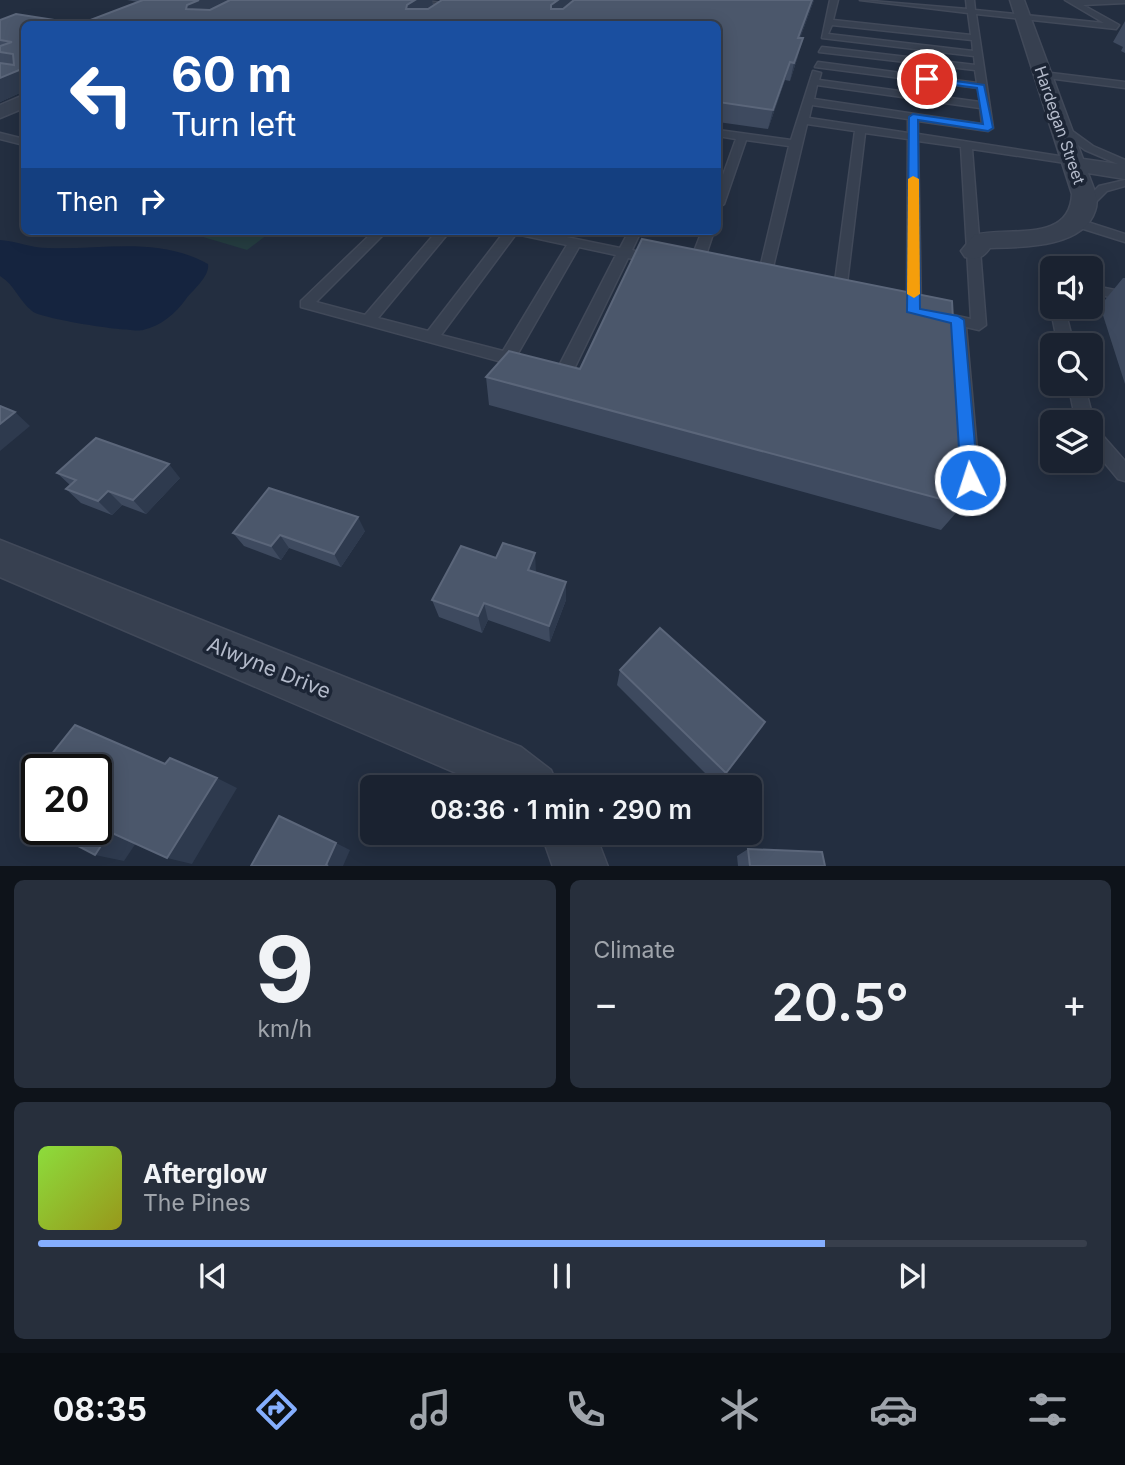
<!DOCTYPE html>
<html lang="en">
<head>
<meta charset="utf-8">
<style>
	:root { --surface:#1a2230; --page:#272f3c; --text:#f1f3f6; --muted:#9fa4ab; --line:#383f4c; --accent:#85aefe }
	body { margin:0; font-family:Inter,sans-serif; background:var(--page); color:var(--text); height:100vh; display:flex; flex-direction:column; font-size:26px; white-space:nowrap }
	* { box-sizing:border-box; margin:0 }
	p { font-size:23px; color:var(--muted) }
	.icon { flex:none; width:38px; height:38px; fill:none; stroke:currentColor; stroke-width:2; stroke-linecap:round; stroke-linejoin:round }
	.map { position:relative; height:866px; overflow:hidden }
	.panel { display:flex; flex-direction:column; gap:14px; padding:14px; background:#0e131a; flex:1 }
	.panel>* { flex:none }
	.hud { position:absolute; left:21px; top:21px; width:700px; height:214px; border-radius:10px; box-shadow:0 4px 18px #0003,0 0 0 2px var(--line); background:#1a4fa0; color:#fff; overflow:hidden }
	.buttons { position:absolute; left:1040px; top:256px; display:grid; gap:14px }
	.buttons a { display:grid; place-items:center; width:63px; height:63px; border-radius:10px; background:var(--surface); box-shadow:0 4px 18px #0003,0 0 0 2px var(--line); font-size:35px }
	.speed { position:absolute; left:21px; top:754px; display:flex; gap:14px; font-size:35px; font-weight:700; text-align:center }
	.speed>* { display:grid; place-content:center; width:91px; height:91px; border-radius:50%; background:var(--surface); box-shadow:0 4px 18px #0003,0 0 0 2px var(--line); line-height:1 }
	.speed .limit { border:4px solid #111; border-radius:10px; background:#fff; color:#111 }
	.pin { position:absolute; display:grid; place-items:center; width:60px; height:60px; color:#fff; margin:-30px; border:4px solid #fff; border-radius:50%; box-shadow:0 2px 7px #0007 }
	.me { position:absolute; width:77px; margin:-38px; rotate:356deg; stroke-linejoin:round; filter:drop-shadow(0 0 5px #0008) }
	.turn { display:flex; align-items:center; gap:24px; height:147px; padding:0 35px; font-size:32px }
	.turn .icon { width:91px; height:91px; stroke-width:2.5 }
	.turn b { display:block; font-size:49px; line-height:60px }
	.then { display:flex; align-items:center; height:66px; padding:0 35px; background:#0003; gap:14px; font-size:26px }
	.big { font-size:52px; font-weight:600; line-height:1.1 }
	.panel .tile { flex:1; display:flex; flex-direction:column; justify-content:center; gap:10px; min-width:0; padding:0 24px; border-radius:10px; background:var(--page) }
	.panel .dial { align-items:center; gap:0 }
	.dial b { font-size:91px; line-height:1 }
	.song { display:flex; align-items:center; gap:21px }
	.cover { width:84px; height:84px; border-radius:10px; background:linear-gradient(135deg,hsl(90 70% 55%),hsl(60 70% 35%)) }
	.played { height:7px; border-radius:4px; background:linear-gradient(90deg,var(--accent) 75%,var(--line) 75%) }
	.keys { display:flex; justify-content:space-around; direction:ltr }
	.heat { display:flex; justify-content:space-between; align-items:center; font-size:38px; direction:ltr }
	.panel .tiles { flex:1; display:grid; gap:14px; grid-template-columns:1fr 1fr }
	.tile:last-child { grid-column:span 2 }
	.trip { position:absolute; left:360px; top:775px; width:402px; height:70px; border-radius:10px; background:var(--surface); box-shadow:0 4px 18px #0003,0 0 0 2px var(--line); font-weight:600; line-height:70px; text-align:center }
	.tab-bar { display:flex; height:112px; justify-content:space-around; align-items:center; background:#0a0e13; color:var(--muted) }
	.tab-bar .icon { width:49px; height:49px }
	.tab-bar .current { color:var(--accent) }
	.tab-bar b { font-size:32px; color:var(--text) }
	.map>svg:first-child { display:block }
	.green { fill:#253d41 }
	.water { fill:#15243f }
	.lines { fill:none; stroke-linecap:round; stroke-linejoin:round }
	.service-casing { stroke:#414959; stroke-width:3 }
	.minor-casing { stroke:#414959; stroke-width:3 }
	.service { fill:#374050; fill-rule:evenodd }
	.minor { fill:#374050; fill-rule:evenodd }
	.wall { fill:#3e4a5f }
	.shaded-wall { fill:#2e3a4e }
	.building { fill:#4b576b; stroke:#5b667a; stroke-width:2 }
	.route { fill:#1a73e8; stroke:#114b97; stroke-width:2 }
	.slow { fill:#f59e0b }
	.labels { text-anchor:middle; stroke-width:7; stroke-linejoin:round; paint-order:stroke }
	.far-street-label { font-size:16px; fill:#b4bbcb; stroke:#1c2535 }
	.near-street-label { font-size:21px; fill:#b4bbcb; stroke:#1c2535 }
</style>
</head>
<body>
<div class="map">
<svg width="1125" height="867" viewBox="0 0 1125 867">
	<rect width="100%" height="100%" fill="#232e40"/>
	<path class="green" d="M 183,231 L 272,231 L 247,250 Z"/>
	<path class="water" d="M 0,240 C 17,241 31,248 48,248 C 104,250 157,236 208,264 C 210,276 194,289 186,299 C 176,313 161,326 143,330 C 132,333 41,319 32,311 C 19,301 15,285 0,276 Z"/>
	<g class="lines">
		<g class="service-casing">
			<path id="service" d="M 414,0 L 454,4 L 450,6 Z
				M 830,0 L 838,0 L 833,20 L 971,35 L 968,13 L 860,0 L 967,9 L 966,0 L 974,0 L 975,10 L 1104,23 L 1065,0 L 1125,0 L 1125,3 L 1083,5 L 1119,25 L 1116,29 L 976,14 L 993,128 L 988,131 L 918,121 L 918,134 L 1072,158 L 1078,161 L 1072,164 L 972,149 L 986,325 L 979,330 L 966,327 L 982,507 L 979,513 L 972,515 L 965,513 L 962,507 L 951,324 L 925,318 L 923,315 L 930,310 L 971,319 L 961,147 L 918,141 L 921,312 L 914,317 L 907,312 L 908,139 L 865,133 L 845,300 L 835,300 L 833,297 L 855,131 L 807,124 L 769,284 L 759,284 L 757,281 L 789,146 L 746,140 L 724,204 L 718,208 L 718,189 L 736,139 L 718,136 L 718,130 L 791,140 L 813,71 L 821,73 L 819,80 L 980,102 L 978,88 L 815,67 L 818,62 L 977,83 L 975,70 L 819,52 L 822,47 L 975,65 L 974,56 L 822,38 ZM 832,25 L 972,40 L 973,51 L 828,34 ZM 817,85 L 980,108 L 982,124 L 814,99 ZM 812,105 L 908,119 L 908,133 L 809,118 Z
				M 1043,72 L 1125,82 L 1125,88 L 1040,77 L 1040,73 Z
				M 1056,125 L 1064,125 L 1093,146 L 1125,160 L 1125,167 L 1085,150 L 1056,129 Z
				M 0,133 L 24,139 L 24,145 L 0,139 Z
				M 1125,180 L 1125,186 L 1107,191 L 1089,209 L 1079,206 L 1099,186 Z
				M 1075,218 L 1125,234 L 1125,242 L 1071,225 L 1071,219 Z
				M 374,231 L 387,231 L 316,302 L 365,315 L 437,231 L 450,231 L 378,318 L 428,331 L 505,231 L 537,231 L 620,248 L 629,231 L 641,231 L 632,250 L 662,259 L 655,263 L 628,258 L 572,373 L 564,379 L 301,307 L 301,301 ZM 516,234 L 567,245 L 503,351 L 441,335 ZM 579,247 L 616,255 L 559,366 L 517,355 Z
				M 702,231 L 714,231 L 702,267 L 695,271 L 688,267 Z
				M 1090,285 L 1125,292 L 1125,300 L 1090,293 Z
				M 1052,303 L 1052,306 L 1064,306 L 1074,345 L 1058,345 L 1050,306 Z
				M 1068,383 L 1084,383 L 1094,422 L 1091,427 L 1096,428 L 1125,461 L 1125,481 L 1118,479 L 1090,445 L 1090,422 L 1076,422 Z"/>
		</g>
		<g class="minor-casing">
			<path id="minor" d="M 1010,0 L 1024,0 L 1083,159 L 1125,165 L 1125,179 L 1088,173 C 1092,185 1100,198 1095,211 C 1083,248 1022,247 990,248 C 983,258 977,260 965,257 L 961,251 L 974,235 C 1008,226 1070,244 1072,194 Z
				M 24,95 L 24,108 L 0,118 L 0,105 Z
				M 0,540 L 521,747 L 551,770 L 559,788 L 491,788 L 0,577 Z
				M 541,833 L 595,833 L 608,867 L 553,867 Z"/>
		</g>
		<use href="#service" class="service"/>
		<use href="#minor" class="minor"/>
	</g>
	<path class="wall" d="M 127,0 L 432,0 L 433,6 L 442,0 L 440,0 L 814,0 L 800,38 L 798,56 L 790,81 L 785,80 L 768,129 L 718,122 L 718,24 L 24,24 L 24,91 L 0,102 L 0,20 L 80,24 L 138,2 Z
		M 1125,21 L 1125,53 L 1121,51 L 1123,47 L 1113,42 Z
		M 1123,278 L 1125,278 L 1125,384 L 1100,306 Z
		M 486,377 L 963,505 L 941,530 L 489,405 Z
		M 57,473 L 180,478 L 146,514 L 122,505 L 112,515 L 81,503 L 66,489 L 70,485 Z
		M 365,531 L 341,567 L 289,548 L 281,560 L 244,546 L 233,533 Z
		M 536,572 L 566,582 L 566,600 L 550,642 L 488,620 L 482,633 L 439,617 L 432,600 Z
		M 620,670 L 726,773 L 716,784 L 617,685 Z
		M 748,849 L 825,866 L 738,866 L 737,856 Z"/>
	<path class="shaded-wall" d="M 199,0 L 239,0 L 194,22 L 186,9 L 187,5 Z
		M 415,0 L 432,0 L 433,6 L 410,22 L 406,9 L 407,5 Z
		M 558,0 L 576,0 L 551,22 L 551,5 Z
		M 812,0 L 814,0 L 794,55 L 798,38 Z
		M 803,38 L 798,56 L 790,81 L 794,63 Z
		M 790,62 L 785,80 L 768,129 L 773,110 Z
		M 24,68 L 24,91 L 0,102 L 0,78 Z
		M 15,412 L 30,426 L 0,451 L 0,424 Z
		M 169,464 L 180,478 L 146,514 L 133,500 Z
		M 108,491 L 122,505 L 112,515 L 98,501 Z
		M 358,517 L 365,531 L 341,567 L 334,554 Z
		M 280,535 L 289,548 L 281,560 L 271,546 Z
		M 535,553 L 536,572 L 528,570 Z
		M 566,582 L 566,600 L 550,642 L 549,626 Z
		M 484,603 L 488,620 L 482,633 L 478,616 Z
		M 217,778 L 237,788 L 192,864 L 167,858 Z
		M 110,832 L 138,840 L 124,861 L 95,855 Z
		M 336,843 L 350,850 L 343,866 L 328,866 L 326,865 Z"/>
	<path class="building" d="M 143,0 L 199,0 L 187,5 L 186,9 L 210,10 L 230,0 L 415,0 L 407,5 L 406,9 L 428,9 L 442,0 L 558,0 L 551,5 L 551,9 L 563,9 L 574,0 L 812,0 L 798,38 L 803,38 L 794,63 L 790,62 L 773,110 L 718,102 L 718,24 L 24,24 L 24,68 L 0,78 L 0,63 L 14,65 L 13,54 L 0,52 L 0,46 L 12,42 L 0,40 L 0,20 L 16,14 L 80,24 Z
		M 642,239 L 952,301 L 963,505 L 486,377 L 509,351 L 580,369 Z
		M 0,406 L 15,412 L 0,424 Z
		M 96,438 L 169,464 L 133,500 L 108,491 L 98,501 L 66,489 L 76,480 L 57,473 Z
		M 269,488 L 358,517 L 334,554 L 280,535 L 271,546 L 233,533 Z
		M 503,543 L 535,553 L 528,570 L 566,582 L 549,626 L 484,603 L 478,616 L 432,600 L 461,546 L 496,558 Z
		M 660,628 L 765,722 L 726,773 L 620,670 Z
		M 75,725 L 165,764 L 170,758 L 217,778 L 167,858 L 110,832 L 95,855 L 59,836 L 64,830 L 96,830 L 96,770 L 39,770 Z
		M 37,773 L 37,797 L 23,791 Z
		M 279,816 L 336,843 L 326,865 L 328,866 L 251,866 Z
		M 748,849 L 822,852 L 825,866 L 750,866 Z"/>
	<path class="route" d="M 927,77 L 984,85 L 993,128 L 988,131 L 918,120 L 920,309 L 958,316 L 964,320 L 978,480 L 970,487 L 961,480 L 951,323 L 907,312 L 909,117 L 913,114 L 983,124 L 977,88 L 924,81 Z"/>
	<path class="slow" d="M 913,176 L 919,179 L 920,294 L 914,298 L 907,294 L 908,179 Z"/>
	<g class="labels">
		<g class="far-street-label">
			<text transform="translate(1060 125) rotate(71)" y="6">Hardegan Street</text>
		</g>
		<g class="near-street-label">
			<text transform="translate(269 668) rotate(22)" y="7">Alwyne Drive</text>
		</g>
	</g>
</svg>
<div class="buttons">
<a><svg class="icon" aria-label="sound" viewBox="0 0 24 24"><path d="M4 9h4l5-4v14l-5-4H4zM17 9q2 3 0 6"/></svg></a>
<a><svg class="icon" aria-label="search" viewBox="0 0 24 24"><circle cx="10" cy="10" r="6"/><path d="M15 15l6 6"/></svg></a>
<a><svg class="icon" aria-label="layers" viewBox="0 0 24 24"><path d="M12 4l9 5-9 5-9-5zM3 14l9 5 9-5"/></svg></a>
</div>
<div class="speed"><div class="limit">20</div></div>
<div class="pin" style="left:927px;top:79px;background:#d93025"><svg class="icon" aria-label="arrive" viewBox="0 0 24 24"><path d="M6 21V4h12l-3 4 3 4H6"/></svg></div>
<svg class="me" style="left:970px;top:480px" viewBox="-20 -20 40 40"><circle r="17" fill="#1a73e8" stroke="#fff" stroke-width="3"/><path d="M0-11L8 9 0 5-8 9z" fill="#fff"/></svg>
<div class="trip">08:36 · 1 min · 290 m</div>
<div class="hud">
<div class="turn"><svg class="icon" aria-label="left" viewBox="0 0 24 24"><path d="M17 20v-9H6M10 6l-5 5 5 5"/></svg><div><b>60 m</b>Turn left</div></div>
<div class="then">Then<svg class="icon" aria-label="right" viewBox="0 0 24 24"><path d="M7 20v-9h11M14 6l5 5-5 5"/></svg></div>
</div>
</div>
<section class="panel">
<div class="tiles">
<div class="tile dial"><b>9</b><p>km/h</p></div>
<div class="tile"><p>Climate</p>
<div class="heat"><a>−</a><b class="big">20.5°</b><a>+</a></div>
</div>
<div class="tile">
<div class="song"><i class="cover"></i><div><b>Afterglow</b><p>The Pines</p></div></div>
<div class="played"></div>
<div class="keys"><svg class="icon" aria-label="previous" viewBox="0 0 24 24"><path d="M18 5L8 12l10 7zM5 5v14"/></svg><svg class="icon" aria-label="pause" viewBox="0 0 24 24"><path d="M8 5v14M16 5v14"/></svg><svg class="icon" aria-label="next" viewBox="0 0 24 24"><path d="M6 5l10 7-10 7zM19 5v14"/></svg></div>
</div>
</div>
</section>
<nav class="tab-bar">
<b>08:35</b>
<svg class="icon current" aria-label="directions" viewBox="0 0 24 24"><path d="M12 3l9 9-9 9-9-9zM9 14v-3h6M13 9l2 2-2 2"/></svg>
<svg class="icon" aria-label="music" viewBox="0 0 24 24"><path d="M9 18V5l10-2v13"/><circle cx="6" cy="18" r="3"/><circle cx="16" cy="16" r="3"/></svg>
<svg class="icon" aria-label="phone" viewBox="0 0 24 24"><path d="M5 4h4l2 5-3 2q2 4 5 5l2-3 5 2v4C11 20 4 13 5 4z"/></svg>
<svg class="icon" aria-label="climate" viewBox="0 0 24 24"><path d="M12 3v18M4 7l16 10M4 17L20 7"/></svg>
<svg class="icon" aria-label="car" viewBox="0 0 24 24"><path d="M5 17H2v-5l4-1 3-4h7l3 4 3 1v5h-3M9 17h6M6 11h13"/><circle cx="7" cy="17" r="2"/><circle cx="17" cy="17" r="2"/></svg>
<svg class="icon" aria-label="filters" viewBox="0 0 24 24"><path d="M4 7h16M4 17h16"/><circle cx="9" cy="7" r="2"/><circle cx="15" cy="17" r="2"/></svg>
</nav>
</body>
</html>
